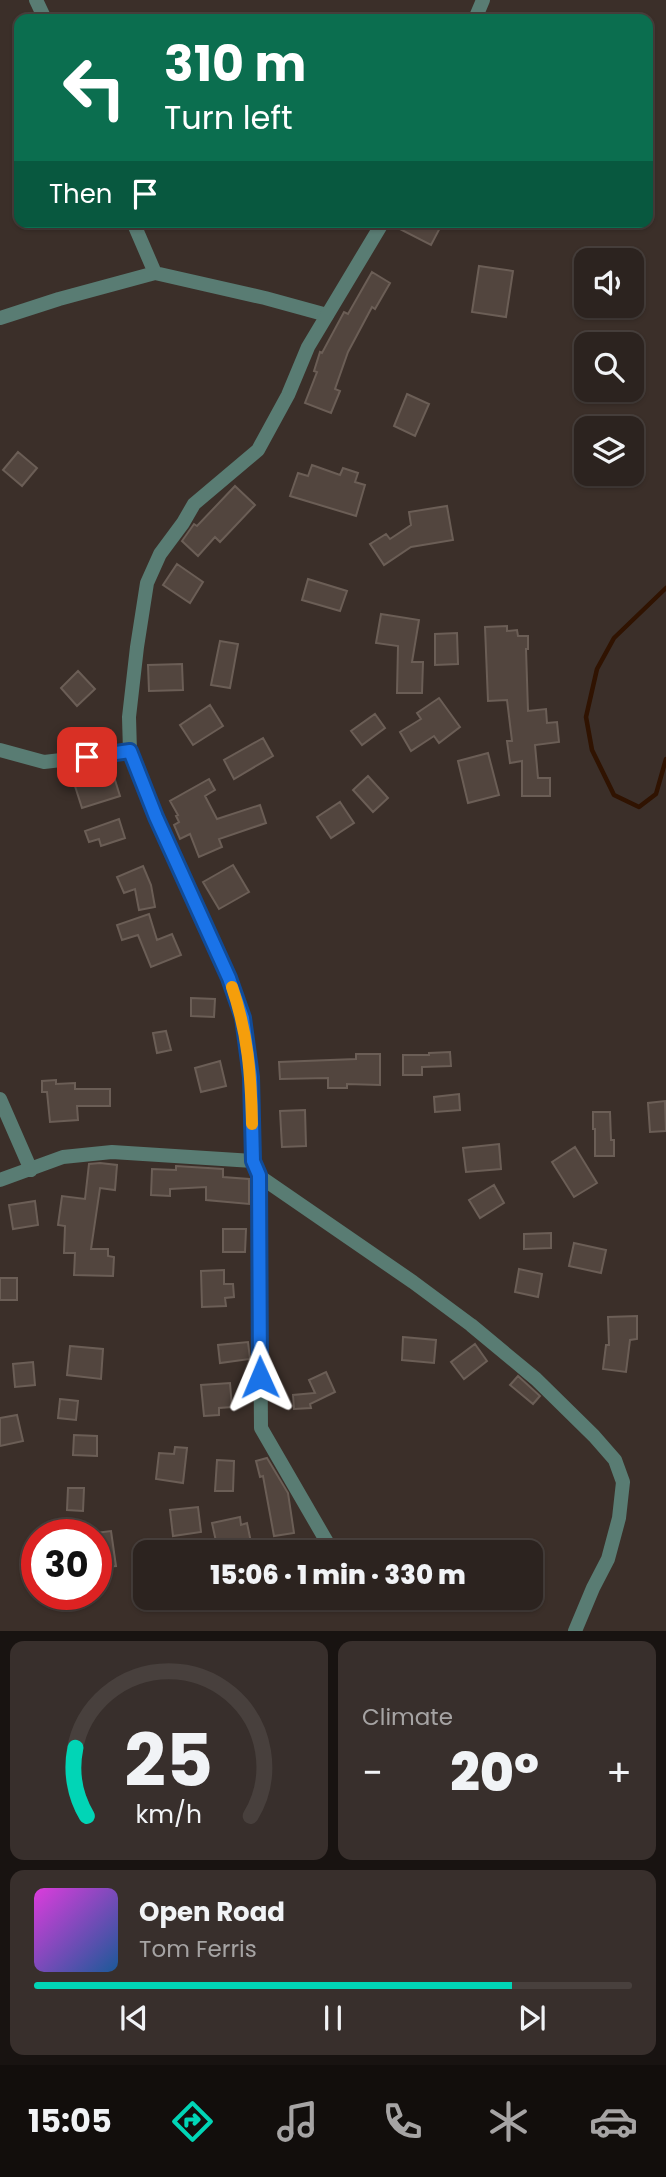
<!DOCTYPE html>
<html lang="en">
<head>
<meta charset="utf-8">
<style>
	:root { --surface:#2c231f; --page:#382f2c; --text:#f1f3f6; --muted:#a6a4a4; --line:#48403d; --accent:#01d5b6 }
	body { margin:0; font-family:Poppins,sans-serif; background:var(--page); color:var(--text); height:100vh; display:flex; flex-direction:column; font-size:26px; white-space:nowrap }
	* { box-sizing:border-box; margin:0 }
	p { font-size:23px; color:var(--muted) }
	.icon { flex:none; width:38px; height:38px; fill:none; stroke:currentColor; stroke-width:2; stroke-linecap:round; stroke-linejoin:round }
	.map { position:relative; height:1631px; overflow:hidden }
	.sheet { display:flex; flex-direction:column; gap:10px; padding:10px; background:#181311; flex:1 }
	.sheet>* { flex:none }
	.hud { position:absolute; left:14px; top:14px; width:639px; height:214px; border-radius:14px; box-shadow:0 2px 5px #0004,0 0 0 2px var(--line); background:#0b6e4f; color:#fff; overflow:hidden }
	.buttons { position:absolute; left:574px; top:248px; display:grid; gap:14px }
	.buttons a { display:grid; place-items:center; width:70px; height:70px; border-radius:14px; background:var(--surface); box-shadow:0 2px 5px #0004,0 0 0 2px var(--line); font-size:35px }
	.speed { position:absolute; left:21px; top:1519px; display:flex; gap:14px; font-size:35px; font-weight:700; text-align:center }
	.speed>* { display:grid; place-content:center; width:91px; height:91px; border-radius:50%; background:var(--surface); box-shadow:0 2px 5px #0004,0 0 0 2px var(--line); line-height:1 }
	.speed .limit { border:10px solid #d22; background:#fff; color:#111 }
	.pin { position:absolute; display:grid; place-items:center; width:60px; height:60px; color:#fff; margin:-30px; border-radius:14px; box-shadow:0 4px 10px #0006 }
	.me { position:absolute; width:77px; margin:-38px; rotate:359deg; stroke-linejoin:round; filter:drop-shadow(0 0 5px #0008) }
	.turn { display:flex; align-items:center; gap:24px; height:147px; padding:0 35px; font-size:32px }
	.turn .icon { width:91px; height:91px; stroke-width:2.5 }
	.turn b { display:block; font-size:49px; line-height:60px }
	.then { display:flex; align-items:center; height:66px; padding:0 35px; background:#0003; gap:14px; font-size:26px }
	.big { font-size:52px; font-weight:800; line-height:1.1 }
	.sheet .tile { flex:1; display:flex; flex-direction:column; justify-content:center; gap:10px; min-width:0; padding:0 24px; border-radius:14px; background:var(--page) }
	.sheet .dial { align-items:center; gap:0 }
	.dial svg { height:182px; overflow:visible; fill:none; stroke:var(--line); stroke-width:7; stroke-linecap:round; text-anchor:middle }
	.dial text { fill:var(--text); stroke:none }
	.song { display:flex; align-items:center; gap:21px }
	.cover { width:84px; height:84px; border-radius:10px; background:linear-gradient(135deg,hsl(300 70% 55%),hsl(210 70% 35%)) }
	.played { height:7px; border-radius:4px; background:linear-gradient(90deg,var(--accent) 80%,var(--line) 80%) }
	.keys { display:flex; justify-content:space-around; direction:ltr }
	.heat { display:flex; justify-content:space-between; align-items:center; font-size:38px; direction:ltr }
	.sheet .tiles { flex:1; display:grid; gap:10px; grid-template-columns:1fr 1fr }
	.tile:last-child { grid-column:span 2 }
	.trip { position:absolute; left:133px; top:1540px; width:410px; height:70px; border-radius:14px; background:var(--surface); box-shadow:0 2px 5px #0004,0 0 0 2px var(--line); font-weight:800; line-height:70px; text-align:center }
	.tab-bar { display:flex; height:112px; justify-content:space-around; align-items:center; background:#120e0c; color:var(--muted) }
	.tab-bar .icon { width:49px; height:49px }
	.tab-bar .current { color:var(--accent) }
	.tab-bar b { font-size:32px; color:var(--text) }
	.map>svg:first-child { display:block }
	.lines { fill:none; stroke-linecap:round; stroke-linejoin:round }
	.stream { stroke:#301301; stroke-width:4.5 }
	.building { fill:#52453e; stroke:#6b5e56; stroke-width:2 }
	.minor { stroke:#597c73; stroke-width:14 }
	.tertiary { stroke:#597c73; stroke-width:14 }
	.route-casing { stroke:#114b97; stroke-width:18 }
	.route { stroke:#1a73e8; stroke-width:12 }
	.slow { stroke:#f59e0b; stroke-width:12 }
</style>
</head>
<body>
<div class="map">
<svg width="666" height="1631" viewBox="0 0 666 1631">
	<rect width="100%" height="100%" fill="#3b2f29"/>
	<g class="lines">
		<path class="stream" d="M 666,588 L 614,638 L 597,669 L 586,717 L 592,750 L 614,795 L 639,807 L 656,794 L 666,759"/>
	</g>
	<path class="building" d="M 393,222 L 434,222 L 441,226 L 431,245 L 392,225 Z
		M 479,266 L 513,271 L 506,317 L 472,312 Z
		M 372,272 L 390,283 L 375,309 L 372,307 L 348,352 L 335,389 L 340,391 L 331,413 L 305,403 L 317,372 L 314,371 L 320,352 L 322,353 L 344,312 L 348,314 Z
		M 407,394 L 429,404 L 415,436 L 394,426 Z
		M 18,452 L 37,468 L 22,486 L 3,470 Z
		M 312,465 L 340,475 L 343,468 L 358,473 L 355,482 L 365,485 L 356,516 L 290,496 L 298,473 L 308,476 Z
		M 235,486 L 255,505 L 220,542 L 215,537 L 198,556 L 182,541 L 194,524 L 197,526 Z
		M 447,506 L 453,540 L 411,547 L 384,565 L 370,544 L 386,534 L 390,539 L 411,525 L 409,512 Z
		M 177,564 L 203,582 L 190,603 L 163,585 Z
		M 308,579 L 347,591 L 340,611 L 302,600 Z
		M 381,614 L 419,620 L 412,662 L 423,662 L 422,693 L 397,693 L 398,646 L 376,643 Z
		M 507,626 L 507,631 L 517,630 L 518,636 L 528,636 L 528,649 L 526,649 L 528,711 L 546,709 L 547,723 L 557,722 L 559,742 L 535,745 L 538,778 L 550,778 L 550,796 L 522,796 L 522,761 L 510,763 L 507,741 L 512,741 L 507,700 L 488,701 L 485,627 Z
		M 457,633 L 458,664 L 435,665 L 435,634 Z
		M 220,641 L 238,644 L 230,688 L 211,685 Z
		M 182,664 L 183,690 L 149,691 L 148,665 Z
		M 78,671 L 95,689 L 77,706 L 61,688 Z
		M 439,698 L 460,727 L 439,743 L 434,736 L 411,751 L 400,732 L 421,719 L 417,713 Z
		M 210,705 L 223,726 L 193,745 L 180,725 Z
		M 375,714 L 385,728 L 362,745 L 351,731 Z
		M 263,738 L 273,756 L 234,779 L 224,760 Z
		M 488,753 L 499,795 L 468,803 L 458,761 Z
		M 113,764 L 115,780 L 120,796 L 82,808 L 74,783 L 76,782 L 75,768 Z
		M 368,776 L 388,798 L 373,812 L 353,790 Z
		M 209,779 L 215,790 L 205,796 L 217,819 L 260,805 L 266,823 L 219,839 L 222,847 L 199,857 L 190,834 L 180,839 L 174,825 L 179,822 L 176,816 L 178,815 L 170,801 Z
		M 340,802 L 354,823 L 331,838 L 317,817 Z
		M 119,819 L 125,838 L 101,846 L 99,839 L 89,842 L 85,831 Z
		M 233,865 L 249,892 L 219,909 L 203,882 Z
		M 143,866 L 151,885 L 155,907 L 139,910 L 135,889 L 124,893 L 117,877 Z
		M 149,914 L 157,940 L 172,934 L 181,955 L 151,967 L 138,935 L 122,940 L 117,925 Z
		M 191,998 L 215,999 L 214,1017 L 191,1016 Z
		M 166,1031 L 171,1050 L 157,1053 L 153,1033 Z
		M 450,1052 L 451,1066 L 422,1067 L 422,1075 L 403,1075 L 403,1055 L 429,1055 L 429,1053 Z
		M 356,1054 L 380,1054 L 380,1085 L 347,1084 L 347,1088 L 328,1088 L 328,1078 L 280,1079 L 279,1062 L 356,1059 Z
		M 220,1061 L 226,1086 L 201,1092 L 195,1068 Z
		M 56,1080 L 56,1084 L 75,1083 L 75,1089 L 110,1089 L 110,1106 L 77,1106 L 78,1120 L 50,1122 L 47,1092 L 42,1092 L 42,1081 Z
		M 459,1094 L 460,1110 L 435,1112 L 434,1097 Z
		M 665,1101 L 666,1131 L 650,1132 L 648,1103 Z
		M 305,1110 L 306,1146 L 282,1147 L 280,1111 Z
		M 593,1112 L 610,1112 L 611,1140 L 614,1140 L 614,1156 L 595,1156 L 595,1129 L 593,1129 Z
		M 499,1144 L 501,1169 L 466,1172 L 463,1148 Z
		M 575,1147 L 597,1183 L 574,1197 L 552,1162 Z
		M 100,1163 L 117,1165 L 115,1190 L 100,1188 L 91,1249 L 108,1249 L 108,1256 L 114,1257 L 113,1276 L 74,1275 L 75,1253 L 64,1253 L 65,1226 L 58,1225 L 62,1196 L 85,1199 L 89,1164 Z
		M 176,1166 L 223,1169 L 223,1177 L 249,1179 L 249,1204 L 206,1200 L 206,1187 L 170,1189 L 170,1196 L 151,1195 L 152,1169 L 176,1170 Z
		M 494,1185 L 504,1203 L 480,1218 L 469,1200 Z
		M 35,1201 L 38,1225 L 13,1229 L 9,1205 Z
		M 223,1229 L 246,1229 L 245,1252 L 223,1252 Z
		M 551,1233 L 551,1248 L 524,1249 L 524,1234 Z
		M 574,1243 L 606,1250 L 601,1273 L 569,1266 Z
		M 519,1269 L 542,1274 L 538,1297 L 515,1292 Z
		M 224,1270 L 224,1284 L 233,1284 L 234,1297 L 225,1298 L 226,1306 L 202,1307 L 201,1271 Z
		M 0,1278 L 17,1278 L 17,1300 L 0,1300 Z
		M 637,1316 L 637,1339 L 630,1340 L 626,1372 L 603,1369 L 606,1345 L 609,1345 L 608,1317 Z
		M 403,1337 L 436,1340 L 434,1363 L 402,1360 Z
		M 248,1342 L 250,1359 L 220,1363 L 218,1345 Z
		M 475,1344 L 487,1361 L 464,1379 L 451,1362 Z
		M 70,1346 L 103,1349 L 101,1379 L 67,1375 Z
		M 33,1362 L 35,1385 L 15,1387 L 13,1364 Z
		M 326,1372 L 335,1392 L 310,1404 L 311,1408 L 294,1409 L 293,1395 L 315,1393 L 309,1380 Z
		M 518,1376 L 540,1396 L 533,1404 L 510,1385 Z
		M 230,1383 L 232,1407 L 219,1408 L 219,1415 L 204,1416 L 201,1385 Z
		M 60,1399 L 78,1401 L 76,1420 L 58,1418 Z
		M 17,1415 L 23,1441 L 0,1446 L 0,1418 Z
		M 74,1435 L 97,1436 L 97,1456 L 73,1455 Z
		M 175,1447 L 187,1448 L 183,1483 L 156,1479 L 159,1453 L 174,1454 Z
		M 267,1458 L 288,1493 L 294,1533 L 274,1536 L 263,1476 L 260,1477 L 256,1461 Z
		M 217,1460 L 234,1461 L 233,1491 L 215,1491 Z
		M 68,1488 L 84,1488 L 83,1511 L 67,1510 Z
		M 198,1507 L 201,1532 L 173,1536 L 170,1510 Z
		M 240,1517 L 241,1525 L 247,1523 L 253,1552 L 237,1552 L 236,1542 L 217,1546 L 212,1523 Z
		M 111,1531 L 116,1566 L 96,1568 L 96,1533 Z"/>
	<g class="lines">
		<path class="minor" d="M 36,0 L 45,19
			M 133,222 L 155,273 L 265,298 L 327,315
			M 0,318 L 59,299 L 155,273
			M 0,750 L 44,762 L 130,752
			M 0,1099 L 31,1170
			M 259,1176 L 261,1428 L 331,1549
			M 0,1180 L 63,1157 L 112,1152 L 253,1161"/>
		<path class="tertiary" d="M 475,19 L 483,0
			M 383,222 L 308,347 L 288,395 L 258,450 L 194,504 L 183,523 L 160,554 L 147,583 L 137,647 L 129,717 L 130,752 L 156,817 L 229,978 L 242,1018 L 251,1077 L 253,1161 L 259,1176 L 413,1282 L 471,1325 L 536,1379 L 594,1436 L 615,1460 L 623,1482 L 619,1518 L 608,1559 L 593,1588 L 575,1631"/>
	</g>
	<g class="lines">
		<g class="route-casing">
			<path id="route" d="M 87,757 L 130,751 L 156,817 L 229,978 L 243,1018 L 251,1077 L 253,1161 L 259,1175 L 260,1377"/>
		</g>
		<use href="#route" class="route"/>
		<path class="slow" d="M 232,987 C 248,1034 251,1075 252,1124"/>
	</g>
</svg>
<div class="buttons">
<a><svg class="icon" aria-label="sound" viewBox="0 0 24 24"><path d="M4 9h4l5-4v14l-5-4H4zM17 9q2 3 0 6"/></svg></a>
<a><svg class="icon" aria-label="search" viewBox="0 0 24 24"><circle cx="10" cy="10" r="6"/><path d="M15 15l6 6"/></svg></a>
<a><svg class="icon" aria-label="layers" viewBox="0 0 24 24"><path d="M12 4l9 5-9 5-9-5zM3 14l9 5 9-5"/></svg></a>
</div>
<div class="speed"><div class="limit">30</div></div>
<div class="pin" style="left:87px;top:757px;background:#d93025"><svg class="icon" aria-label="arrive" viewBox="0 0 24 24"><path d="M6 21V4h12l-3 4 3 4H6"/></svg></div>
<svg class="me" style="left:260px;top:1377px" viewBox="-20 -20 40 40"><path d="M0-17L14 15 0 8-14 15z" fill="#1a73e8" stroke="#fff" stroke-width="4"/></svg>
<div class="trip">15:06 · 1 min · 330 m</div>
<div class="hud">
<div class="turn"><svg class="icon" aria-label="left" viewBox="0 0 24 24"><path d="M17 20v-9H6M10 6l-5 5 5 5"/></svg><div><b>310 m</b>Turn left</div></div>
<div class="then">Then<svg class="icon" aria-label="arrive" viewBox="0 0 24 24"><path d="M6 21V4h12l-3 4 3 4H6"/></svg></div>
</div>
</div>
<section class="sheet">
<div class="tiles">
<div class="tile dial"><svg viewBox="0 0 100 80">
<path d="M14 69A42 42 0 1 1 86 69"/>
<path d="M14 69A42 42 0 0 1 9 39" stroke="#01d5b6"/>
<text x="50" y="56" font-size="32" font-weight="700">25</text>
<text x="50" y="72" font-size="11">km/h</text>
</svg></div>
<div class="tile"><p>Climate</p>
<div class="heat"><a>−</a><b class="big">20°</b><a>+</a></div>
</div>
<div class="tile">
<div class="song"><i class="cover"></i><div><b>Open Road</b><p>Tom Ferris</p></div></div>
<div class="played"></div>
<div class="keys"><svg class="icon" aria-label="previous" viewBox="0 0 24 24"><path d="M18 5L8 12l10 7zM5 5v14"/></svg><svg class="icon" aria-label="pause" viewBox="0 0 24 24"><path d="M8 5v14M16 5v14"/></svg><svg class="icon" aria-label="next" viewBox="0 0 24 24"><path d="M6 5l10 7-10 7zM19 5v14"/></svg></div>
</div>
</div>
</section>
<nav class="tab-bar">
<b>15:05</b>
<svg class="icon current" aria-label="directions" viewBox="0 0 24 24"><path d="M12 3l9 9-9 9-9-9zM9 14v-3h6M13 9l2 2-2 2"/></svg>
<svg class="icon" aria-label="music" viewBox="0 0 24 24"><path d="M9 18V5l10-2v13"/><circle cx="6" cy="18" r="3"/><circle cx="16" cy="16" r="3"/></svg>
<svg class="icon" aria-label="phone" viewBox="0 0 24 24"><path d="M5 4h4l2 5-3 2q2 4 5 5l2-3 5 2v4C11 20 4 13 5 4z"/></svg>
<svg class="icon" aria-label="climate" viewBox="0 0 24 24"><path d="M12 3v18M4 7l16 10M4 17L20 7"/></svg>
<svg class="icon" aria-label="car" viewBox="0 0 24 24"><path d="M5 17H2v-5l4-1 3-4h7l3 4 3 1v5h-3M9 17h6M6 11h13"/><circle cx="7" cy="17" r="2"/><circle cx="17" cy="17" r="2"/></svg>
</nav>
</body>
</html>
